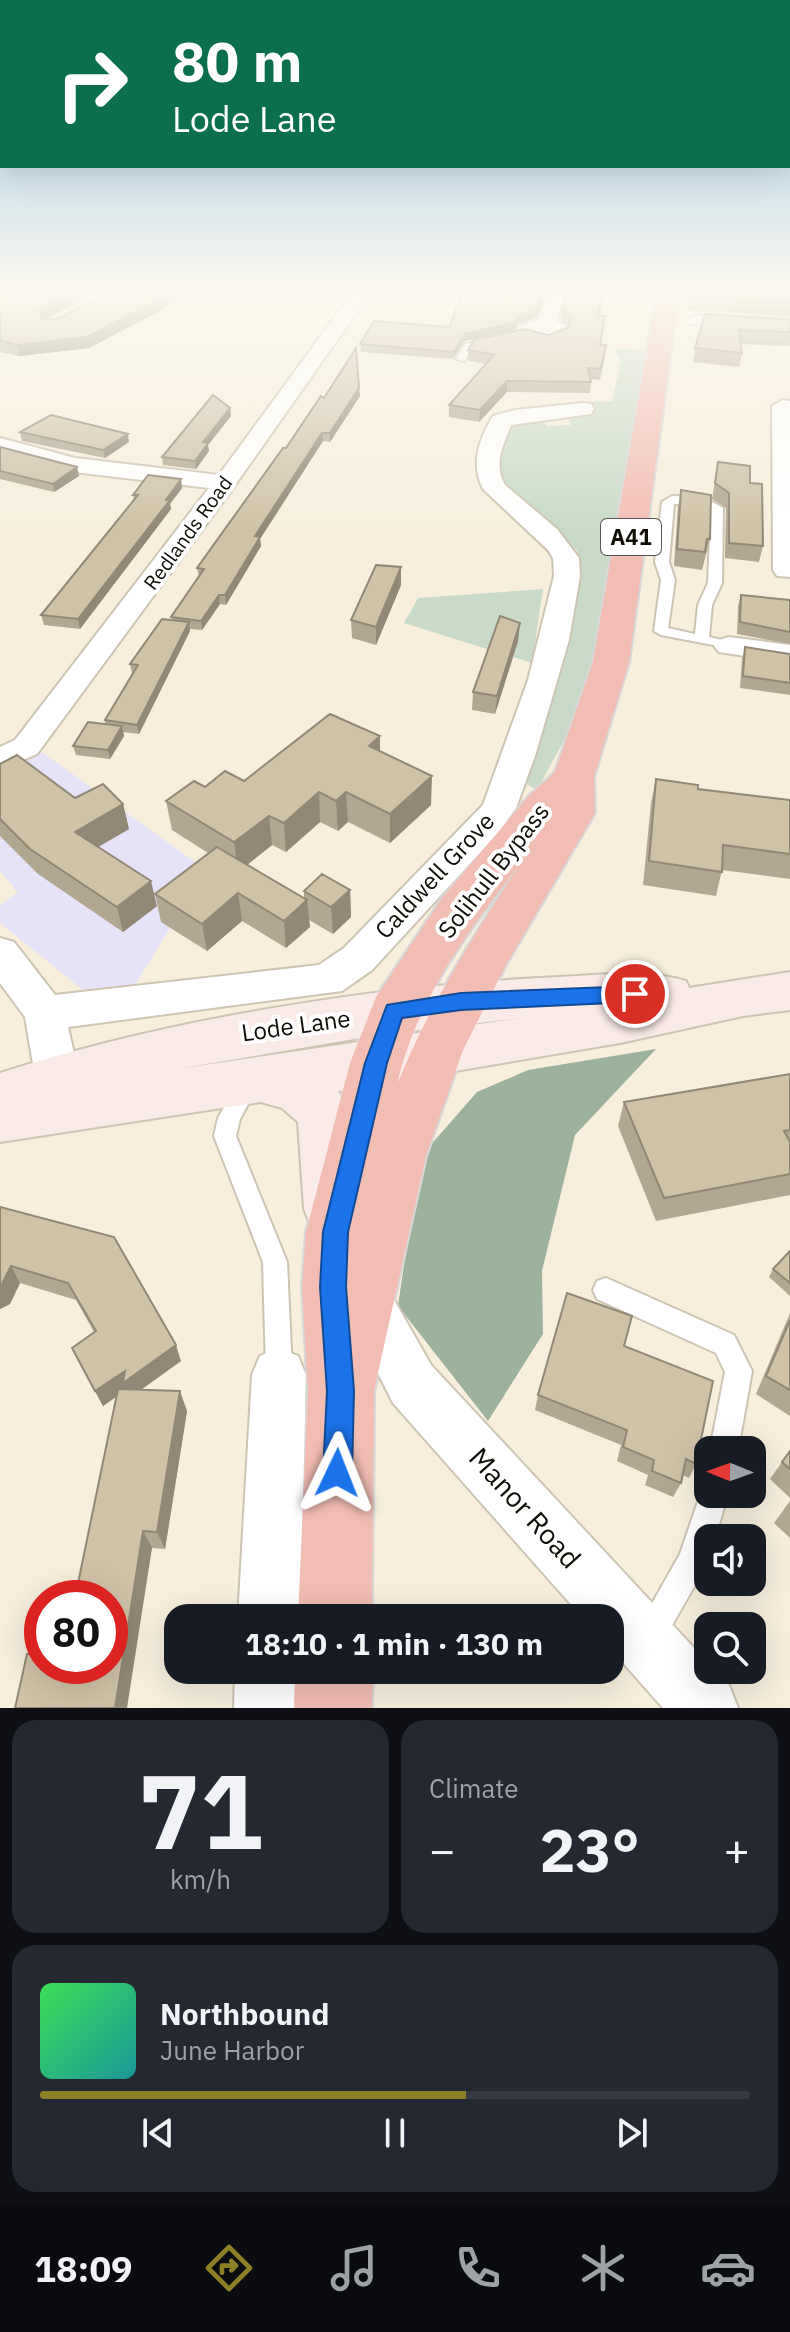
<!DOCTYPE html>
<html lang="en">
<head>
<meta charset="utf-8">
<style>
	:root { --surface:#171b24; --page:#242831; --text:#f1f3f6; --muted:#9ea1a6; --line:#363941; --accent:#8d7f25 }
	body { margin:0; font-family:"IBM Plex Sans",sans-serif; background:var(--page); color:var(--text); height:100vh; display:flex; flex-direction:column; font-size:30px; white-space:nowrap }
	* { box-sizing:border-box; margin:0 }
	p { font-size:26px; color:var(--muted) }
	.icon { flex:none; width:44px; height:44px; fill:none; stroke:currentColor; stroke-width:2; stroke-linecap:round; stroke-linejoin:round }
	.map { position:relative; height:1708px; overflow:hidden }
	.panel { display:flex; flex-direction:column; gap:12px; padding:12px; background:#0d0f14; flex:1 }
	.panel>* { flex:none }
	.banner { position:absolute; left:0px; top:0px; width:790px; height:168px; box-shadow:0 8px 32px #0002; background:#0b6e4f; color:#fff; overflow:hidden }
	.needle { width:52px; rotate:271deg }
	.buttons { position:absolute; left:694px; top:1436px; display:grid; gap:16px }
	.buttons a { display:grid; place-items:center; width:72px; height:72px; border-radius:16px; background:var(--surface); box-shadow:0 8px 32px #0002; font-size:40px }
	.speed { position:absolute; left:24px; top:1580px; display:flex; gap:16px; font-size:40px; font-weight:700; text-align:center }
	.speed>* { display:grid; place-content:center; width:104px; height:104px; border-radius:50%; background:var(--surface); box-shadow:0 8px 32px #0002; line-height:1 }
	.speed .limit { border:12px solid #d22; background:#fff; color:#111 }
	.pin { position:absolute; display:grid; place-items:center; width:68px; height:68px; color:#fff; margin:-34px; border:4px solid #fff; border-radius:50%; box-shadow:0 2px 8px #0007 }
	.me { position:absolute; width:88px; margin:-44px; rotate:2deg; stroke-linejoin:round; filter:drop-shadow(0 0 6px #0008) }
	.turn { display:flex; align-items:center; gap:28px; height:168px; padding:0 40px; font-size:36px }
	.turn .icon { width:104px; height:104px; stroke-width:2.5 }
	.turn b { display:block; font-size:56px; line-height:68px }
	.big { font-size:60px; font-weight:700; line-height:1.1 }
	.panel .card { flex:1; display:flex; flex-direction:column; justify-content:center; gap:12px; min-width:0; padding:0 28px; border-radius:24px; background:var(--page) }
	.panel .dial { align-items:center; gap:0 }
	.dial b { font-size:104px; line-height:1 }
	.song { display:flex; align-items:center; gap:24px }
	.cover { width:96px; height:96px; border-radius:12px; background:linear-gradient(135deg,hsl(130 70% 55%),hsl(180 70% 35%)) }
	.played { height:8px; border-radius:4px; background:linear-gradient(90deg,var(--accent) 60%,var(--line) 60%) }
	.keys { display:flex; justify-content:space-around; direction:ltr }
	.heat { display:flex; justify-content:space-between; align-items:center; font-size:44px; direction:ltr }
	.panel .tiles { flex:1; display:grid; gap:12px; grid-template-columns:1fr 1fr }
	.card:last-child { grid-column:span 2 }
	.trip { position:absolute; left:164px; top:1604px; width:460px; height:80px; border-radius:24px; background:var(--surface); box-shadow:0 8px 32px #0002; font-weight:700; line-height:80px; text-align:center }
	.dock { display:flex; height:128px; justify-content:space-around; align-items:center; background:#090b0e; color:var(--muted) }
	.dock .icon { width:56px; height:56px }
	.dock .on { color:var(--accent) }
	.dock b { font-size:36px; color:var(--text) }
	.map>svg:first-child { display:block }
	.commercial { fill:#e6e2f8 }
	.green { fill:#c9dbc8 }
	.forest { fill:#9db29c }
	.lines { fill:none; stroke-linecap:round; stroke-linejoin:round }
	.lane-casing { stroke:#cdc5b3; stroke-width:4 }
	.street-casing { stroke:#cdc5b3; stroke-width:4 }
	.secondary-casing { stroke:#cdc5b3; stroke-width:4 }
	.highway-casing { stroke:#d9d8d7; stroke-width:4 }
	.lane { fill:#fff; fill-rule:evenodd }
	.street { fill:#fff; fill-rule:evenodd }
	.secondary { fill:#fbebe8; fill-rule:evenodd }
	.highway { fill:#f2bdb3; fill-rule:evenodd }
	.wall { fill:#b2a790 }
	.shaded-wall { fill:#918875 }
	.building { fill:#cfc2a7; stroke:#918875; stroke-width:2 }
	.route { fill:#1a73e8; stroke:#114b97; stroke-width:2 }
	.labels { text-anchor:middle; stroke-width:8; stroke-linejoin:round; paint-order:stroke }
	.far-street-label { font-size:20px; fill:#110e08; stroke:#fff }
	.shield { fill:#fff; stroke:#585652; stroke-width:2 }
	.shield-label { font-size:22px; font-weight:bold; fill:#110e08 }
	.street-label { font-size:24px; fill:#110e08; stroke:#fff }
	.near-street-label { font-size:28px; fill:#110e08; stroke:#fff }
</style>
</head>
<body>
<div class="map">
<svg width="790" height="1708" viewBox="0 0 790 1708">
	<rect width="100%" height="100%" fill="#f7efdc"/>
	<path class="commercial" d="M 39,750 L 206,870 L 135,985 L 83,990 L 0,923 L 0,906 L 18,892 L 0,871 L 0,775 Z"/>
	<path class="green" d="M 614,349 L 648,350 L 586,700 L 537,790 L 523,782 L 580,586 L 577,550 L 503,489 L 496,454 L 506,427 L 518,422 L 545,422 L 546,426 L 571,425 L 568,418 L 593,413 L 584,402 L 612,401 L 621,360 Z
		M 543,589 L 532,663 L 404,623 L 418,598 Z"/>
	<path class="forest" d="M 656,1049 L 575,1135 L 542,1271 L 543,1334 L 488,1421 L 398,1306 L 412,1210 L 428,1148 L 477,1092 L 528,1070 Z"/>
	<g class="lines">
		<g class="lane-casing">
			<path id="lane" d="M 493,339 L 498,342 L 496,344 L 472,348 L 464,361 L 456,359 L 465,344 Z
				M 672,496 L 703,497 L 723,508 L 722,583 L 712,605 L 709,637 L 734,643 L 734,649 L 661,635 L 654,631 L 661,580 L 655,562 L 662,502 ZM 674,504 L 701,505 L 711,510 L 708,583 L 698,605 L 695,634 L 668,628 L 675,580 L 669,562 Z
				M 248,1075 L 256,1078 L 259,1084 L 240,1119 L 236,1136 L 287,1262 L 292,1372 L 288,1381 L 279,1385 L 270,1381 L 266,1372 L 263,1262 L 214,1136 L 218,1118 L 240,1078 Z
				M 606,1278 L 734,1335 L 752,1371 L 738,1450 L 710,1450 L 725,1372 L 716,1353 L 597,1299 L 593,1290 L 597,1281 Z
				M 708,1482 L 708,1494 L 728,1494 L 715,1538 L 708,1538 L 708,1561 L 703,1571 L 662,1643 L 651,1647 L 640,1643 L 636,1632 L 680,1554 L 704,1484 Z"/>
		</g>
		<g class="street-casing">
			<path id="street" d="M 353,292 L 371,292 L 233,488 L 37,754 L 0,770 L 0,747 L 15,740 L 209,488 L 74,472 L 0,452 L 0,438 L 75,458 L 219,475 Z
				M 548,292 L 566,292 L 557,321 L 567,327 L 567,335 L 547,343 L 518,335 L 518,327 L 539,319 Z
				M 696,315 L 790,319 L 790,331 L 690,324 L 687,320 Z
				M 783,400 L 790,401 L 790,577 L 777,576 L 773,570 L 772,406 Z
				M 583,403 L 591,404 L 594,409 L 591,414 L 511,425 C 503,446 493,464 505,485 L 557,529 L 579,558 L 580,576 L 569,640 L 535,756 L 516,808 L 498,833 L 372,970 L 342,991 L 68,1027 L 79,1076 L 72,1089 L 57,1094 L 42,1089 L 35,1076 L 25,1017 L 0,983 L 0,938 L 14,942 L 55,995 L 319,965 L 344,948 L 483,805 L 528,680 L 554,576 L 553,558 L 548,550 L 483,489 C 470,464 479,439 493,416 L 515,410 Z
				M 729,637 L 790,645 L 790,663 L 719,652 L 714,646 L 719,640 Z
				M 363,1269 L 381,1277 L 431,1365 L 708,1663 L 708,1670 L 715,1670 L 729,1685 L 738,1708 L 663,1708 L 610,1648 L 610,1618 L 583,1618 L 393,1403 L 338,1294 L 345,1277 Z
				M 279,1348 L 298,1356 L 306,1375 L 300,1618 L 238,1618 L 252,1375 L 260,1356 Z
				M 235,1670 L 299,1670 L 298,1708 L 234,1708 Z"/>
		</g>
		<g class="secondary-casing">
			<path id="secondary" d="M 790,972 L 790,1010 L 743,1016 L 620,1043 L 338,1091 L 352,1118 L 362,1209 L 354,1228 L 333,1236 L 312,1228 L 304,1209 L 298,1122 L 282,1108 L 261,1102 L 0,1142 L 0,1073 C 172,1018 379,985 559,977 C 600,975 647,969 686,981 L 689,988 ZM 520,1018 L 177,1069 L 378,1035 Z"/>
		</g>
		<g class="highway-casing">
			<path id="highway" d="M 657,292 L 679,292 L 629,662 L 594,777 L 595,813 L 506,965 L 463,1050 L 426,1156 L 374,1391 L 372,1618 L 298,1618 L 308,1391 L 302,1287 L 306,1232 L 350,1063 L 376,997 L 442,898 L 527,798 L 555,772 L 593,662 ZM 518,867 C 473,937 428,1007 397,1085 C 416,1001 466,933 518,867 Z
				M 295,1670 L 373,1670 L 372,1708 L 294,1708 Z"/>
		</g>
		<use href="#lane" class="lane"/>
		<use href="#street" class="street"/>
		<use href="#secondary" class="secondary"/>
		<use href="#highway" class="highway"/>
	</g>
	<path class="wall" d="M 0,292 L 96,292 L 46,319 L 57,319 L 110,292 L 225,292 L 201,302 L 184,298 L 89,348 L 19,356 L 0,352 Z
		M 543,292 L 543,299 L 537,317 L 517,324 L 515,330 L 464,341 L 453,359 L 361,352 L 360,344 L 449,327 Z
		M 580,292 L 604,292 L 599,316 L 601,345 L 605,356 L 600,380 L 591,379 L 590,393 L 507,392 L 479,422 L 449,417 L 449,405 L 486,364 L 468,361 L 468,350 L 549,335 L 569,327 L 561,320 L 562,309 Z
		M 690,292 L 790,292 L 790,316 L 687,310 Z
		M 705,314 L 790,320 L 790,346 L 740,344 L 742,353 L 739,367 L 693,362 L 695,348 Z
		M 359,388 L 360,396 L 330,442 L 323,441 L 260,539 L 261,546 L 226,605 L 220,604 L 202,630 L 190,629 L 190,631 L 139,734 L 123,732 L 124,736 L 110,759 L 76,755 L 73,746 L 105,724 L 105,720 L 132,674 L 130,664 L 172,620 L 171,617 L 199,577 L 197,568 L 324,398 Z
		M 230,408 L 231,416 L 208,445 L 209,451 L 196,469 L 163,465 L 162,457 Z
		M 20,432 L 129,442 L 105,458 L 22,441 Z
		M 0,447 L 77,467 L 79,476 L 54,492 L 0,479 Z
		M 718,462 L 750,483 L 763,546 L 759,562 L 725,558 L 726,508 L 712,499 Z
		M 181,479 L 182,488 L 170,504 L 171,509 L 80,629 L 44,625 L 41,615 L 134,500 L 133,495 Z
		M 681,490 L 710,539 L 702,570 L 674,566 L 678,507 Z
		M 401,567 L 401,585 L 376,645 L 352,638 L 351,620 Z
		M 741,595 L 790,600 L 790,644 L 737,634 L 738,606 Z
		M 520,623 L 518,641 L 495,714 L 472,710 L 473,692 Z
		M 745,647 L 790,654 L 790,695 L 740,688 L 742,659 Z
		M 380,751 L 431,805 L 390,843 L 348,822 L 338,831 L 320,822 L 286,852 L 272,845 L 247,865 L 304,898 L 304,891 L 350,890 L 351,917 L 333,934 L 309,920 L 310,927 L 286,948 L 242,921 L 207,951 L 161,922 L 155,894 L 208,853 L 172,830 L 166,801 L 205,787 L 244,781 Z
		M 0,764 L 75,798 L 123,804 L 129,829 L 98,847 L 157,906 L 123,932 L 38,874 L 0,836 Z
		M 656,779 L 698,789 L 790,800 L 790,879 L 722,870 L 716,896 L 643,885 L 651,803 Z
		M 790,1074 L 790,1195 L 656,1221 L 618,1126 L 624,1102 Z
		M 0,1207 L 181,1361 L 141,1390 L 187,1411 L 165,1549 L 152,1548 L 110,1666 L 117,1396 L 103,1406 L 72,1348 L 94,1332 L 76,1300 L 20,1283 L 10,1304 L 0,1309 Z
		M 790,1251 L 790,1296 L 769,1277 L 773,1269 Z
		M 790,1313 L 790,1416 L 756,1394 Z
		M 624,1346 L 696,1464 L 689,1478 L 683,1475 L 681,1483 L 673,1497 L 645,1485 L 648,1475 L 617,1461 L 621,1445 L 535,1410 L 538,1395 Z
		M 790,1451 L 790,1498 L 770,1479 Z
		M 790,1501 L 790,1538 L 774,1523 Z"/>
	<path class="shaded-wall" d="M 74,292 L 96,292 L 40,322 L 38,311 Z
		M 174,292 L 183,292 L 184,298 L 89,348 L 19,356 L 17,345 Z
		M 200,292 L 225,292 L 201,302 Z
		M 543,292 L 543,299 L 537,317 L 517,324 L 515,330 L 464,341 L 453,359 L 454,352 L 465,334 L 517,317 Z
		M 507,381 L 507,392 L 479,422 L 480,410 Z
		M 359,388 L 360,396 L 330,442 L 330,433 Z
		M 230,408 L 231,416 L 208,445 L 209,451 L 196,469 L 195,461 L 203,442 Z
		M 322,433 L 323,441 L 260,539 L 261,546 L 226,605 L 225,595 L 255,536 Z
		M 128,434 L 129,442 L 105,458 L 103,450 Z
		M 77,467 L 79,476 L 54,492 L 53,484 Z
		M 181,479 L 182,488 L 170,504 L 171,509 L 80,629 L 78,619 Z
		M 401,567 L 401,585 L 376,645 L 376,627 Z
		M 219,595 L 220,604 L 202,630 L 201,621 Z
		M 189,622 L 190,631 L 139,734 L 137,725 Z
		M 520,623 L 518,641 L 495,714 L 497,696 Z
		M 122,726 L 124,736 L 110,759 L 108,750 Z
		M 380,736 L 380,766 L 369,746 Z
		M 432,776 L 431,805 L 390,843 L 390,814 Z
		M 319,792 L 320,822 L 286,852 L 284,823 Z
		M 346,792 L 348,822 L 338,831 L 336,801 Z
		M 123,804 L 129,829 L 81,857 L 75,832 Z
		M 269,816 L 272,845 L 238,872 L 234,842 Z
		M 151,881 L 157,906 L 123,932 L 117,907 Z
		M 350,890 L 351,917 L 333,934 L 331,907 Z
		M 238,893 L 242,921 L 207,951 L 202,924 Z
		M 307,900 L 310,927 L 286,948 L 284,921 Z
		M 11,1266 L 20,1283 L 10,1304 L 0,1309 L 0,1288 Z
		M 176,1345 L 181,1361 L 129,1398 L 126,1390 L 103,1406 L 95,1391 L 125,1371 Z
		M 180,1391 L 187,1411 L 165,1549 L 157,1532 Z
		M 143,1531 L 152,1548 L 127,1708 L 115,1708 Z"/>
	<path class="building" d="M 0,292 L 74,292 L 38,311 L 43,319 L 57,319 L 110,292 L 174,292 L 87,337 L 17,345 L 0,341 Z
		M 463,292 L 543,292 L 537,309 L 517,317 L 516,322 L 465,334 L 454,352 L 360,344 L 374,321 L 449,327 Z
		M 580,292 L 603,292 L 598,316 L 605,316 L 600,345 L 606,345 L 601,369 L 588,368 L 591,382 L 507,381 L 480,410 L 449,405 L 494,355 L 468,350 L 474,340 L 524,329 L 549,335 L 569,327 L 571,317 L 562,309 L 566,294 Z
		M 690,292 L 790,292 L 790,302 L 689,296 Z
		M 705,314 L 790,320 L 790,332 L 739,330 L 742,353 L 695,348 Z
		M 356,348 L 359,388 L 330,433 L 322,433 L 255,536 L 260,537 L 225,595 L 219,595 L 201,621 L 171,617 L 204,569 L 197,568 L 283,448 L 286,448 L 321,396 L 324,398 Z
		M 213,395 L 230,408 L 203,442 L 208,443 L 195,461 L 162,457 Z
		M 51,415 L 128,434 L 103,450 L 20,432 Z
		M 0,447 L 77,467 L 53,484 L 0,471 Z
		M 718,462 L 750,466 L 750,483 L 762,484 L 763,546 L 729,543 L 729,493 L 715,483 Z
		M 148,475 L 181,479 L 166,500 L 170,500 L 78,619 L 41,615 L 138,495 L 133,495 Z
		M 681,490 L 711,495 L 710,539 L 707,539 L 705,552 L 677,549 Z
		M 376,565 L 401,567 L 376,627 L 351,620 Z
		M 741,595 L 790,600 L 790,632 L 740,622 Z
		M 500,616 L 520,623 L 497,696 L 473,692 Z
		M 162,619 L 189,622 L 137,725 L 105,720 L 138,665 L 130,664 Z
		M 745,647 L 790,654 L 790,683 L 743,676 Z
		M 330,714 L 380,736 L 369,746 L 432,776 L 390,814 L 346,792 L 336,801 L 319,792 L 284,823 L 269,816 L 234,842 L 166,801 L 194,781 L 205,787 L 225,771 L 244,781 Z
		M 88,722 L 122,726 L 108,750 L 73,746 Z
		M 17,755 L 75,798 L 103,784 L 123,804 L 75,832 L 151,881 L 117,907 L 30,849 L 0,819 L 0,764 Z
		M 656,779 L 698,785 L 698,789 L 790,800 L 790,854 L 723,845 L 722,872 L 649,861 Z
		M 217,847 L 307,900 L 284,921 L 238,893 L 202,924 L 155,894 Z
		M 322,874 L 350,890 L 331,907 L 304,891 Z
		M 790,1074 L 790,1130 L 784,1131 L 790,1142 L 790,1174 L 664,1198 L 624,1102 Z
		M 0,1207 L 114,1237 L 176,1345 L 123,1383 L 125,1371 L 95,1391 L 72,1348 L 96,1331 L 68,1283 L 11,1266 L 0,1288 Z
		M 790,1251 L 790,1283 L 773,1269 Z
		M 567,1293 L 632,1316 L 624,1346 L 713,1381 L 696,1464 L 686,1459 L 681,1483 L 652,1471 L 654,1460 L 623,1447 L 627,1430 L 538,1395 Z
		M 790,1320 L 790,1390 L 766,1376 Z
		M 118,1389 L 180,1391 L 157,1532 L 143,1531 L 115,1708 L 15,1708 L 27,1654 L 42,1654 L 42,1666 L 110,1666 L 110,1598 L 75,1598 Z
		M 790,1451 L 790,1469 L 782,1462 Z"/>
	<linearGradient id="sky" x2="0" y2="1"><stop stop-color="#96c6e8"/><stop offset="0.55" stop-color="#fbf8ef"/><stop offset="1" stop-color="#fbf8ef" stop-opacity="0"/></linearGradient>
	<rect width="790" height="531" fill="url(#sky)"/>
	<path class="route" d="M 635,986 L 645,994 L 635,1002 L 461,1010 L 402,1018 L 387,1063 L 348,1232 L 346,1287 L 354,1391 L 352,1473 L 347,1483 L 337,1487 L 327,1483 L 323,1473 L 327,1391 L 320,1287 L 323,1232 L 365,1063 L 387,1005 L 461,993 Z"/>
	<g class="labels">
		<g class="far-street-label">
			<text transform="translate(188 533) rotate(-54)" y="7">Redlands Road</text>
		</g>
		<rect class="shield" x="601" y="519" width="60" height="36" rx="6"/>
		<g class="shield-label">
			<text x="631" y="545">A41</text>
		</g>
		<g class="street-label">
			<text transform="translate(494 871) rotate(-52)" y="8">Solihull Bypass</text>
			<text transform="translate(435 876) rotate(-47)" y="8">Caldwell Grove</text>
			<text transform="translate(296 1026) rotate(-8)" y="8">Lode Lane</text>
		</g>
		<g class="near-street-label">
			<text transform="translate(525 1508) rotate(48)" y="10">Manor Road</text>
		</g>
	</g>
</svg>
<div class="buttons">
<a><svg class="needle" viewBox="-14 -14 28 28"><path d="M0-13l5 13h-10z" fill="#e53935"/><path d="M0 13l5-13h-10z" fill="#9ea1a6"/></svg></a>
<a><svg class="icon" aria-label="sound" viewBox="0 0 24 24"><path d="M4 9h4l5-4v14l-5-4H4zM17 9q2 3 0 6"/></svg></a>
<a><svg class="icon" aria-label="search" viewBox="0 0 24 24"><circle cx="10" cy="10" r="6"/><path d="M15 15l6 6"/></svg></a>
</div>
<div class="speed"><div class="limit">80</div></div>
<div class="pin" style="left:635px;top:994px;background:#d93025"><svg class="icon" aria-label="arrive" viewBox="0 0 24 24"><path d="M6 21V4h12l-3 4 3 4H6"/></svg></div>
<svg class="me" style="left:337px;top:1473px" viewBox="-20 -20 40 40"><path d="M0-17L14 15 0 8-14 15z" fill="#1a73e8" stroke="#fff" stroke-width="4"/></svg>
<div class="trip">18:10 · 1 min · 130 m</div>
<div class="banner">
<div class="turn"><svg class="icon" aria-label="right" viewBox="0 0 24 24"><path d="M7 20v-9h11M14 6l5 5-5 5"/></svg><div><b>80 m</b>Lode Lane</div></div>
</div>
</div>
<section class="panel">
<div class="tiles">
<div class="card dial"><b>71</b><p>km/h</p></div>
<div class="card"><p>Climate</p>
<div class="heat"><a>−</a><b class="big">23°</b><a>+</a></div>
</div>
<div class="card">
<div class="song"><i class="cover"></i><div><b>Northbound</b><p>June Harbor</p></div></div>
<div class="played"></div>
<div class="keys"><svg class="icon" aria-label="previous" viewBox="0 0 24 24"><path d="M18 5L8 12l10 7zM5 5v14"/></svg><svg class="icon" aria-label="pause" viewBox="0 0 24 24"><path d="M8 5v14M16 5v14"/></svg><svg class="icon" aria-label="next" viewBox="0 0 24 24"><path d="M6 5l10 7-10 7zM19 5v14"/></svg></div>
</div>
</div>
</section>
<nav class="dock">
<b>18:09</b>
<svg class="icon on" aria-label="directions" viewBox="0 0 24 24"><path d="M12 3l9 9-9 9-9-9zM9 14v-3h6M13 9l2 2-2 2"/></svg>
<svg class="icon" aria-label="music" viewBox="0 0 24 24"><path d="M9 18V5l10-2v13"/><circle cx="6" cy="18" r="3"/><circle cx="16" cy="16" r="3"/></svg>
<svg class="icon" aria-label="phone" viewBox="0 0 24 24"><path d="M5 4h4l2 5-3 2q2 4 5 5l2-3 5 2v4C11 20 4 13 5 4z"/></svg>
<svg class="icon" aria-label="climate" viewBox="0 0 24 24"><path d="M12 3v18M4 7l16 10M4 17L20 7"/></svg>
<svg class="icon" aria-label="car" viewBox="0 0 24 24"><path d="M5 17H2v-5l4-1 3-4h7l3 4 3 1v5h-3M9 17h6M6 11h13"/><circle cx="7" cy="17" r="2"/><circle cx="17" cy="17" r="2"/></svg>
</nav>
</body>
</html>
